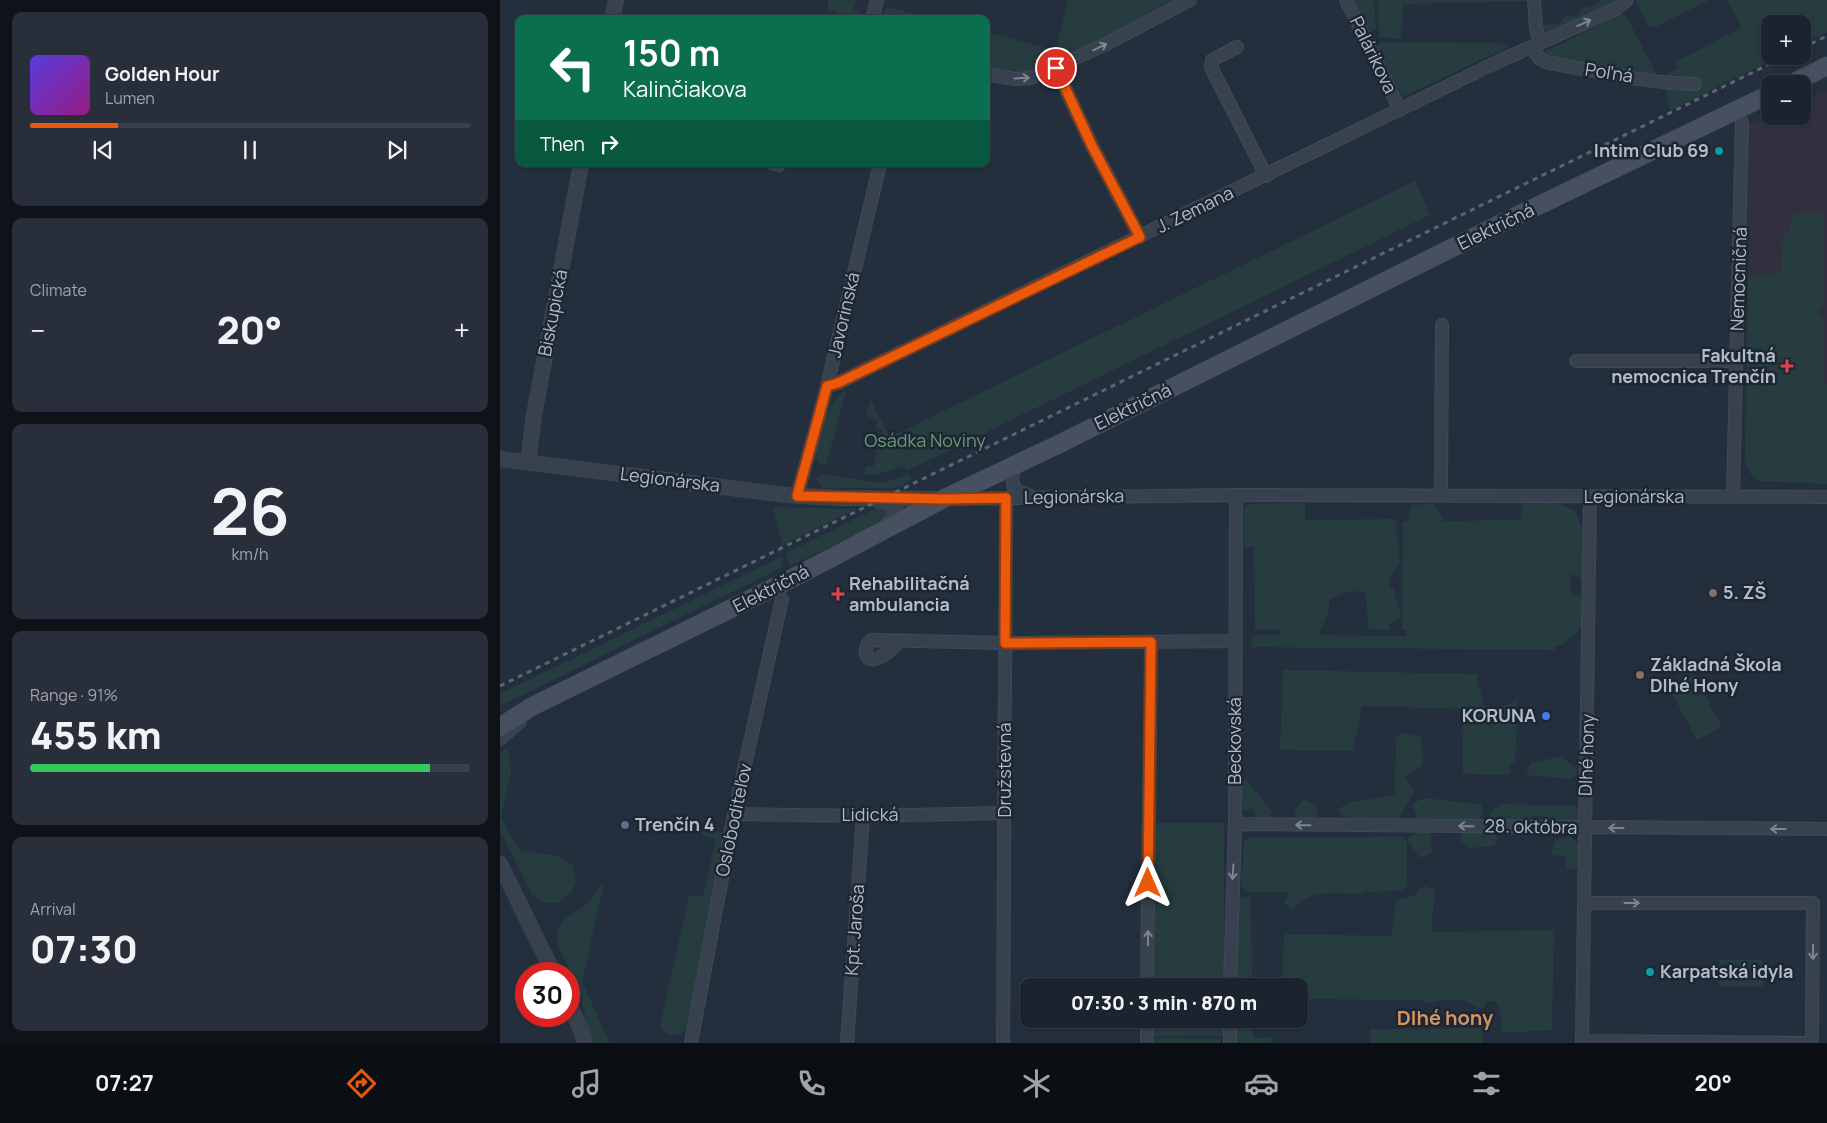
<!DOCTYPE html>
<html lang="en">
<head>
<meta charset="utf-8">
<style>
	:root { --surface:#1b232e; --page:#282f3a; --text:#f1f3f6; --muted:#a0a4aa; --line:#39404a; --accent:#ea580c }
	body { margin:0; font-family:Manrope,sans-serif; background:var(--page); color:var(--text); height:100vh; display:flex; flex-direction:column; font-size:19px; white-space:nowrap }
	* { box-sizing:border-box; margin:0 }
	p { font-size:16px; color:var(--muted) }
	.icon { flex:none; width:28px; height:28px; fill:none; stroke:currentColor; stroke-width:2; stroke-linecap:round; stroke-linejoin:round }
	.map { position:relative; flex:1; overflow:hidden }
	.sheet { display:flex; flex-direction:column; gap:12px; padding:12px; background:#0f1319; width:500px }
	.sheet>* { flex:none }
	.banner { position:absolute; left:15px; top:15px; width:475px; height:152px; border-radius:10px; box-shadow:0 1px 4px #0004,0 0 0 1px var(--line); background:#0b6e4f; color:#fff; overflow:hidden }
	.fabs { position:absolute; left:1261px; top:15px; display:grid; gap:10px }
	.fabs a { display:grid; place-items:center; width:50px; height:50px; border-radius:10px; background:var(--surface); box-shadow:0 1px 4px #0004,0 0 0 1px var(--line); font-size:25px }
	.speed { position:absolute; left:15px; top:962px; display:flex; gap:10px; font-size:25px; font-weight:700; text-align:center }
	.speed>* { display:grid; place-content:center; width:65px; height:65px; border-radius:50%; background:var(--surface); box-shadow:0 1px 4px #0004,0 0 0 1px var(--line); line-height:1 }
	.speed .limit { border:8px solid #d22; background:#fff; color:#111 }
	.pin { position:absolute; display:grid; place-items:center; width:42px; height:42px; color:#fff; margin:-21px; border:2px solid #fff; border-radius:50%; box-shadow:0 1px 5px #0007 }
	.me { position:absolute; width:55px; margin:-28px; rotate:0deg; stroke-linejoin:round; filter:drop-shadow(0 0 4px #0008) }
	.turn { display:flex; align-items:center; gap:18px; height:105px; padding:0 25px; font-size:22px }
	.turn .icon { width:65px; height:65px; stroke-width:2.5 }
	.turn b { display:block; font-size:35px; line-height:42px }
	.then { display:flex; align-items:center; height:48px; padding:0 25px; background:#0003; gap:10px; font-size:19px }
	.big { font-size:38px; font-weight:800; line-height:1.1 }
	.sheet .tile { flex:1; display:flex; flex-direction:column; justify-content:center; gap:8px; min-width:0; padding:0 18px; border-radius:10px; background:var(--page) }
	.sheet .dial { align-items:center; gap:0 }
	.dial b { font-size:65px; line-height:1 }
	.song { display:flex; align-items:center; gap:15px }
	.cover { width:60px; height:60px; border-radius:8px; background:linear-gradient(135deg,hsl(250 70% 55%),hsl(310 70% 35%)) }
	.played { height:5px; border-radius:2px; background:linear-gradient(90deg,var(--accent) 20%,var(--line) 20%) }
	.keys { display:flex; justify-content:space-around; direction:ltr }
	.heat { display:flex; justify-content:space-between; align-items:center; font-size:28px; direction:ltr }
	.charge { height:8px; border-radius:4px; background:linear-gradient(90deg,#34c759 91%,var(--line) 0) }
	.trip { position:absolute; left:520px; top:978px; width:288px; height:50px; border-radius:10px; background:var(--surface); box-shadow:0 1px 4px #0004,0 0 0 1px var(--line); font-weight:800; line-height:50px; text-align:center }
	.tab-bar { display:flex; height:80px; justify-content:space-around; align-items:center; background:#0b0e12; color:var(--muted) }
	.tab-bar .icon { width:35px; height:35px }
	.tab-bar .selected { color:var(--accent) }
	.tab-bar b { font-size:22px; color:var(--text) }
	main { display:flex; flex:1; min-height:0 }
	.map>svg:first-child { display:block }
	.medical { fill:#32303f }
	.green { fill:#263c3f }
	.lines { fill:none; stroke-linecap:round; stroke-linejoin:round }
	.minor-casing { stroke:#414a57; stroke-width:14 }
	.tertiary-casing { stroke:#414a57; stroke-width:16 }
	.secondary-casing { stroke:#414a57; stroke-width:19 }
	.minor { stroke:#38414e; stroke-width:12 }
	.tertiary { stroke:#38414e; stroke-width:15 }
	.secondary { stroke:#465061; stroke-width:18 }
	.rail { stroke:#5a6575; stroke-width:3; stroke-dasharray:5 5; stroke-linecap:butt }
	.oneway { stroke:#7c8592 }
	.route-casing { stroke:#983908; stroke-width:12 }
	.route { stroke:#ea580c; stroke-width:9 }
	.culture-dot { fill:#0f9aa8; stroke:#1d2633; stroke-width:2 }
	.health-dot { fill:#e0444e; stroke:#1d2633; stroke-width:2 }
	.education-dot { fill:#8d6e63; stroke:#1d2633; stroke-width:2 }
	.shop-dot { fill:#3f7fe0; stroke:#1d2633; stroke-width:2 }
	.service-dot { fill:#5c6f8a; stroke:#1d2633; stroke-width:2 }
	.labels { text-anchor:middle; stroke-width:5; stroke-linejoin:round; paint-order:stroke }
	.street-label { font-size:18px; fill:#b4bcc9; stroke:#1d2633 }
	.poi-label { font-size:18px; font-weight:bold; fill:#b4bcc9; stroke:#1d2633; text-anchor:start }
	.park-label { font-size:18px; fill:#6b9a76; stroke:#1d2633 }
	.quarter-label { font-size:20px; font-weight:bold; fill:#d59563; stroke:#1d2633 }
</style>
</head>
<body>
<main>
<section class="sheet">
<div class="tile">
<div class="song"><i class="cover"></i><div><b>Golden Hour</b><p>Lumen</p></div></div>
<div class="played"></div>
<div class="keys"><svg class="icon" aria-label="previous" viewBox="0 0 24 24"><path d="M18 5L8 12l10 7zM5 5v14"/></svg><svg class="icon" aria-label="pause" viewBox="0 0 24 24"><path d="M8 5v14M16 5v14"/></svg><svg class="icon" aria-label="next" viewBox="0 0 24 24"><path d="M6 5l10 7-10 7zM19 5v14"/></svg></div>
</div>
<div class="tile"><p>Climate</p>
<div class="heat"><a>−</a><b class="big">20°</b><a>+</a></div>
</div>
<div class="tile dial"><b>26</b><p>km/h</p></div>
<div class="tile"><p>Range · 91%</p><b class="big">455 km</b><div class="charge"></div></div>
<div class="tile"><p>Arrival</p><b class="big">07:30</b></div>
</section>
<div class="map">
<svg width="1327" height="1043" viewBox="0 0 1327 1043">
	<rect width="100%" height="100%" fill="#242f3e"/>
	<path class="medical" d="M 1327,91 L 1327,484 L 1259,481 L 1251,475 L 1247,468 L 1245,458 L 1248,274 L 1247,125 L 1270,115 L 1302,116 L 1303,101 Z"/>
	<path class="green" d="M 328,0 L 356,0 L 353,10 L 359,12 L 357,16 L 353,18 L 328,10 Z
		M 568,0 L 682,0 L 551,68 Z
		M 850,0 L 874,0 L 876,29 L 866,34 Z
		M 878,0 L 1028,0 L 1028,1 L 903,4 L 901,39 L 879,37 Z
		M 1100,0 L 1117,0 L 1056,31 L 1051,33 L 1046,32 L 1042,25 L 1059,24 L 1065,16 L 1079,15 L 1081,8 L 1095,6 Z
		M 1135,0 L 1209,0 L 1153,28 L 1148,26 Z
		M 1227,0 L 1327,0 L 1327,32 L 1303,44 L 1302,24 L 1270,24 L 1270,56 L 1279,56 L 1170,111 L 1164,76 L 1178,68 L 1176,62 L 1242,27 Z
		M 386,7 L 433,19 L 382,19 Z
		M 1122,14 L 1126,16 L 1159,79 L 1047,61 L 1042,53 Z
		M 486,32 L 548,48 L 541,74 L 486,72 Z
		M 881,42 L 998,43 L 1004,44 L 1008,47 L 905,96 C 894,89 882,59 877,46 Z
		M 915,181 L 930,215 L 407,471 L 404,466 L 379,474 L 364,474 L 366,466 L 373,467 L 383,431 L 376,428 L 378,420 L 366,416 L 370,399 L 390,437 Z
		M 1299,213 L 1322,213 L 1324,218 L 1324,307 L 1319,307 L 1319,316 L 1324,317 L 1324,384 L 1327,384 L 1327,484 L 1259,481 C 1250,475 1247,469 1245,458 L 1248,274 L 1281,274 L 1283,233 L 1288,233 L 1293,215 Z
		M 346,391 L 326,465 L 319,464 L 315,458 C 321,432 323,407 346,391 Z
		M 322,474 L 382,483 L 409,474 L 412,479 L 401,486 L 392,488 L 323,488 L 317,479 Z
		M 1049,499 L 1075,511 L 1094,558 L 1083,579 L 1071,574 L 1070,592 L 1095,601 L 1096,615 L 1061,646 L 1055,646 L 1055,650 L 751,647 L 753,635 L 780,635 L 779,629 L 755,630 L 754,547 L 744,546 L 744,508 L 748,504 L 805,503 L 805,520 L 895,519 L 900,561 L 890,579 L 890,587 L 893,587 L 901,617 L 889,624 L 889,630 L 868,629 L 866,592 L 849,591 L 829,600 L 829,611 L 819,635 L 907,636 L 906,630 L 902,630 L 903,522 L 908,521 L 911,505 L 933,504 L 943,518 L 942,521 L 1024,520 L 1020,517 L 1024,501 Z
		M 273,507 L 356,509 L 282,545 Z
		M 383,508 L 388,509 L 390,514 L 387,519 L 290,566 L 286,553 L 375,509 Z
		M 281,557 L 283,567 L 0,706 L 0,694 Z
		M 783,670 L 977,674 L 978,687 L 980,687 L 984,706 L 1000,707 L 1018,700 L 1015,762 L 1010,763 L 1010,775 L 963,774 L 962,709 L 862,706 L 853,751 L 780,750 Z
		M 1194,675 L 1222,727 L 1197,740 L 1169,688 Z
		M 902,733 L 921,737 L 923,764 L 905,777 L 914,791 L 899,818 L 872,820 L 857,830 L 846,817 L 837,810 L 848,803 L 895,795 L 896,738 Z
		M 8,748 L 11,772 L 1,817 L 15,843 L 22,851 L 59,856 L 72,865 L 76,880 L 72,892 L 58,903 L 46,903 L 33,896 L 0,830 L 0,754 L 5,749 Z
		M 1062,756 L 1078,770 L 1073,779 L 1026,775 L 1031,763 Z
		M 745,779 L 773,812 L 760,827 L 753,809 L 743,810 L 740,785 Z
		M 924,798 L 981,804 L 983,815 L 972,824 L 958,818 L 951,824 L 937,817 L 930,834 L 932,853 L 920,858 L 907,839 L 922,830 L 912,804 Z
		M 803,800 L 815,804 L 818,817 L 799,822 L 794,810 Z
		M 1001,804 L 1076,806 L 1081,814 L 1078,825 L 1049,825 L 1044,817 L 1032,815 L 1025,825 L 1012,819 L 992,824 L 989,813 Z
		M 656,823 L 724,823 L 724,986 L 654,986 Z
		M 962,830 L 994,833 L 998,839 L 994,846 L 969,848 L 960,840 Z
		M 202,831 L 224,832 L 190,1017 C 185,1033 183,1039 165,1033 L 160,1026 L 188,900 L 189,897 L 194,895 L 203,897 L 216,840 L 203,835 Z
		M 1070,836 L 1078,844 L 1081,867 L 1067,870 L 1064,856 L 1051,855 L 1055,841 Z
		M 751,837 L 902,837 L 907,841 L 907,886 L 901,891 L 862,892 L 862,894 C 838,894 808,888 793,909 L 783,903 L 790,892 L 748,892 L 741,885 L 744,842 Z
		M 104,882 L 82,982 L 110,1043 L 91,1043 L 81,996 L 58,945 L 58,928 L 64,920 L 88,903 Z
		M 924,886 L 935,890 L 931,932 L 1054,930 L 1052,1030 L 1002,1033 L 1000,1009 L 996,1001 L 987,1001 L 983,1008 C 973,1008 973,1004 965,1001 C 958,998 936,1000 929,1003 L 922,1000 L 799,999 L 799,986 L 782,986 L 784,934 L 891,936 L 896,901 L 916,895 L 917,890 Z
		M 751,896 L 752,986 L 736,986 L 738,902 L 741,898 Z
		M 1219,960 L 1263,960 L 1263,986 L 1219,986 Z
		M 654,1019 L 724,1019 L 724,1036 L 654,1036 Z
		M 736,1019 L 752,1019 L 753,1038 L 771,1038 L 771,1043 L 735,1043 Z
		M 983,1028 L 982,1043 L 870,1043 L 870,1029 Z
		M 655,1038 L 721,1039 L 721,1043 L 655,1043 Z"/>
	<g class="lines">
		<g class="minor-casing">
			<path id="minor" d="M 846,0 L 900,110
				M 1034,0 L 1036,28 L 1040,43
				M 372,19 L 377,0
				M 737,47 L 712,60 L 711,67 L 766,176
				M 1031,47 L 1040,59 L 1045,62 C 1094,71 1145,83 1195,84
				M 556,68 L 592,146 L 640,237
				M 486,74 L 515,79 L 529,78 L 542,74 L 608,43 L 690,0
				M 274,164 L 279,165
				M 1076,361 L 1236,361
				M 327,386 L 338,383 L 993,64 L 1116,9 L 1127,0
				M 515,465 L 512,477 L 514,489 L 530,496
				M 941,495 L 942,325
				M 297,496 L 327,386 L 380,164
				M 1233,496 L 1242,122
				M 447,499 L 736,495 L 1327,497
				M 400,641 C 393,647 385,657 376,659 C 363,662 363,647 371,640 L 505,643 L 736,641
				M 234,814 L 363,816 L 505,813
				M 735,824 L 1327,829
				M 647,986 L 651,642
				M 730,986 L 735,824 L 736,495
				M 1082,1041 L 1312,1043 L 1313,903 L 1084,903
				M 191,1043 L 234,814 L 282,599
				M 347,1043 L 363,816
				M 503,1043 L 506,498
				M 647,1043 L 647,1019
				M 730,1043 L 730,1019
				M 1082,1043 L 1090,497"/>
		</g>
		<g class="tertiary-casing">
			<path id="tertiary" d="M 112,19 L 116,0
				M 0,459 L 286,495 L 340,498 L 443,499
				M 28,462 L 34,415 L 81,164
				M 378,500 L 391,503 L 395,507 C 397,517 389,523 383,530
				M 0,738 L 19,721
				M 0,864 L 54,974
				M 69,1004 L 80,1027 L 85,1043"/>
		</g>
		<g class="secondary-casing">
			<path id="secondary" d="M 1291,84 L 1327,66
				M 0,727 L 31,707 L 291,579 L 443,499 L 557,445 L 994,227 L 1270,94"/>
		</g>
		<use href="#minor" class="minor"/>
		<use href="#tertiary" class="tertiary"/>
		<use href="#secondary" class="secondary"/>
		<path class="rail" d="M 1302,48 L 1327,36
			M 0,686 L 1286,56"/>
	</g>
	<defs><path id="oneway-shaft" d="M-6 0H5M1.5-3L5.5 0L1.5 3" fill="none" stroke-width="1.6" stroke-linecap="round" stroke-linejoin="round" transform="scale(1.25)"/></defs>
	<g class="oneway">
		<use href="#oneway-shaft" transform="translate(1084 23) rotate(-25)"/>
		<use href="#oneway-shaft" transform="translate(600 47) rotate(-26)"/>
		<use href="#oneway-shaft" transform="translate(522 78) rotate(-4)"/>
		<use href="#oneway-shaft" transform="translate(803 825) rotate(-179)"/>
		<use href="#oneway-shaft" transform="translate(966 826) rotate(-179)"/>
		<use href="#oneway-shaft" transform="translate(1116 828) rotate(-180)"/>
		<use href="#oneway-shaft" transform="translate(1278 829) rotate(-180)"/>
		<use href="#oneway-shaft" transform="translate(733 872) rotate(93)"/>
		<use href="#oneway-shaft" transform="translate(1132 903)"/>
		<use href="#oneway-shaft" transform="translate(648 938) rotate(-89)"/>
		<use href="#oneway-shaft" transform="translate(1313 952) rotate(90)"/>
	</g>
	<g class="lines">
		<g class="route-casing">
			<path id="route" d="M 556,68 L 592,146 L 640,237 L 338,383 L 327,386 L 297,496 L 443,499 L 506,498 L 505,643 L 651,642 L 648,883"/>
		</g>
		<use href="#route" class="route"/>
	</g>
	<g class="culture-dot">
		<circle cx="1219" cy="151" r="5"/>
		<circle cx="1150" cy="972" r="5"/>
	</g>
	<g class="health-dot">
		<path d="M1284.5 358.5h5v5h5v5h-5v5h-5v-5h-5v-5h5z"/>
		<path d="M335.5 586.5h5v5h5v5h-5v5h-5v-5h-5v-5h5z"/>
	</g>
	<g class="education-dot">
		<circle cx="1213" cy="593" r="5"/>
		<circle cx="1140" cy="675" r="5"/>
	</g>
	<circle class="shop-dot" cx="1046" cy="716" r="5"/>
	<circle class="service-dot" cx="125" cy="825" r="5"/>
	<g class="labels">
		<g class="street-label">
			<text transform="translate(873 55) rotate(64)" y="6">Palárikova</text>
			<text transform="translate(1109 73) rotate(9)" y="6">Poľná</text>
			<text transform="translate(695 210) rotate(-26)" y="6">J. Zemana</text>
			<text transform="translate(996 227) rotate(-26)" y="6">Električná</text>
			<text transform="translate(1239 279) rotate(-88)" y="6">Nemocničná</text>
			<text transform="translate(53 313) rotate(-79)" y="6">Biskupická</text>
			<text transform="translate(344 315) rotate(-77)" y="6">Javorinská</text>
			<text transform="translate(633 407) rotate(-26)" y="6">Električná</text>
			<text transform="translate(170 480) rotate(7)" y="6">Legionárska</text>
			<text transform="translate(574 497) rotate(-1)" y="6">Legionárska</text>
			<text x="1134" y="503">Legionárska</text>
			<text transform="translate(271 589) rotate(-27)" y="6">Električná</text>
			<text transform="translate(735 741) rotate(-90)" y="6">Beckovská</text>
			<text transform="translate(1087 755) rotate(-88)" y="6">Dlhé hony</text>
			<text transform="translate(505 770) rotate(-90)" y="6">Družstevná</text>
			<text x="370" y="821">Lidická</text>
			<text transform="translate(234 820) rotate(-78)" y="6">Osloboditeľov</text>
			<text transform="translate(1031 827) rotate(1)" y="6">28. októbra</text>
			<text transform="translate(355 930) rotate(-86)" y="6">Kpt. Jaroša</text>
		</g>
		<g class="poi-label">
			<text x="1209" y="157" text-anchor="end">Intim Club 69</text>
			<text x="1276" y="362" text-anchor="end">Fakultná<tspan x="1276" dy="21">nemocnica Trenčín</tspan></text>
			<text x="349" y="590">Rehabilitačná<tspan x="349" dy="21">ambulancia</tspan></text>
			<text x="1223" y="599">5. ZŠ</text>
			<text x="1150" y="671">Základná Škola<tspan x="1150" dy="21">Dlhé Hony</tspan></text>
			<text x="1036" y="722" text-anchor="end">KORUNA</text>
			<text x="135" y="831">Trenčín 4</text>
			<text x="1160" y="978">Karpatská idyla</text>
		</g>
		<g class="park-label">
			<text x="425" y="447">Osádka Noviny</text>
		</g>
		<g class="quarter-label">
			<text x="945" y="1025">Dlhé hony</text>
		</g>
	</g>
</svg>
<div class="fabs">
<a>+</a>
<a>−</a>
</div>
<div class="speed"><div class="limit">30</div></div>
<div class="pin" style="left:556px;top:68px;background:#d93025"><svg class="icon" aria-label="arrive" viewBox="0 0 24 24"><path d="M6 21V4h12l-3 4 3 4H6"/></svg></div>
<svg class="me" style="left:648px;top:883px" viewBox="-20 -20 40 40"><path d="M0-17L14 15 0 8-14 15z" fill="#ea580c" stroke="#fff" stroke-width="4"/></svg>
<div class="trip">07:30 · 3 min · 870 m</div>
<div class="banner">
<div class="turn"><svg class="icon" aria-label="left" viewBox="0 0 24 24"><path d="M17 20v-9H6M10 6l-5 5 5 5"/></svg><div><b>150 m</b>Kalinčiakova</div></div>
<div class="then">Then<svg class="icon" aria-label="right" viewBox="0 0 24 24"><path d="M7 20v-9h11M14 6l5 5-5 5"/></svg></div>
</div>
</div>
</main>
<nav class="tab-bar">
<b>07:27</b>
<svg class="icon selected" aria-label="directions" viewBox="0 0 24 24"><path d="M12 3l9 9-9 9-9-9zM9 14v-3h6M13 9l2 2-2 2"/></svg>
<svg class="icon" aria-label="music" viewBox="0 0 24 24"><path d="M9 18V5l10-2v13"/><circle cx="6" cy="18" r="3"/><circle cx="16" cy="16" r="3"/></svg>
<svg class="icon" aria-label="phone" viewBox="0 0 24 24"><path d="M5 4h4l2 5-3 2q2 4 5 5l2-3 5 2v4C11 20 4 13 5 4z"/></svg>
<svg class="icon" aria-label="climate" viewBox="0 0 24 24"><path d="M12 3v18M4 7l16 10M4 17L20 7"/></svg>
<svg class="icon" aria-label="car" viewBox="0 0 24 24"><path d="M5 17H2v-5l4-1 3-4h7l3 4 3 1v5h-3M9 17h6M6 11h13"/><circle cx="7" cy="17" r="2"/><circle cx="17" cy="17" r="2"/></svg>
<svg class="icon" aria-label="filters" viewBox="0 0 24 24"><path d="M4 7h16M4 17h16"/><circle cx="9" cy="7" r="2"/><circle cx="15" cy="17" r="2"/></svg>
<b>20°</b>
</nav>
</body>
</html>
